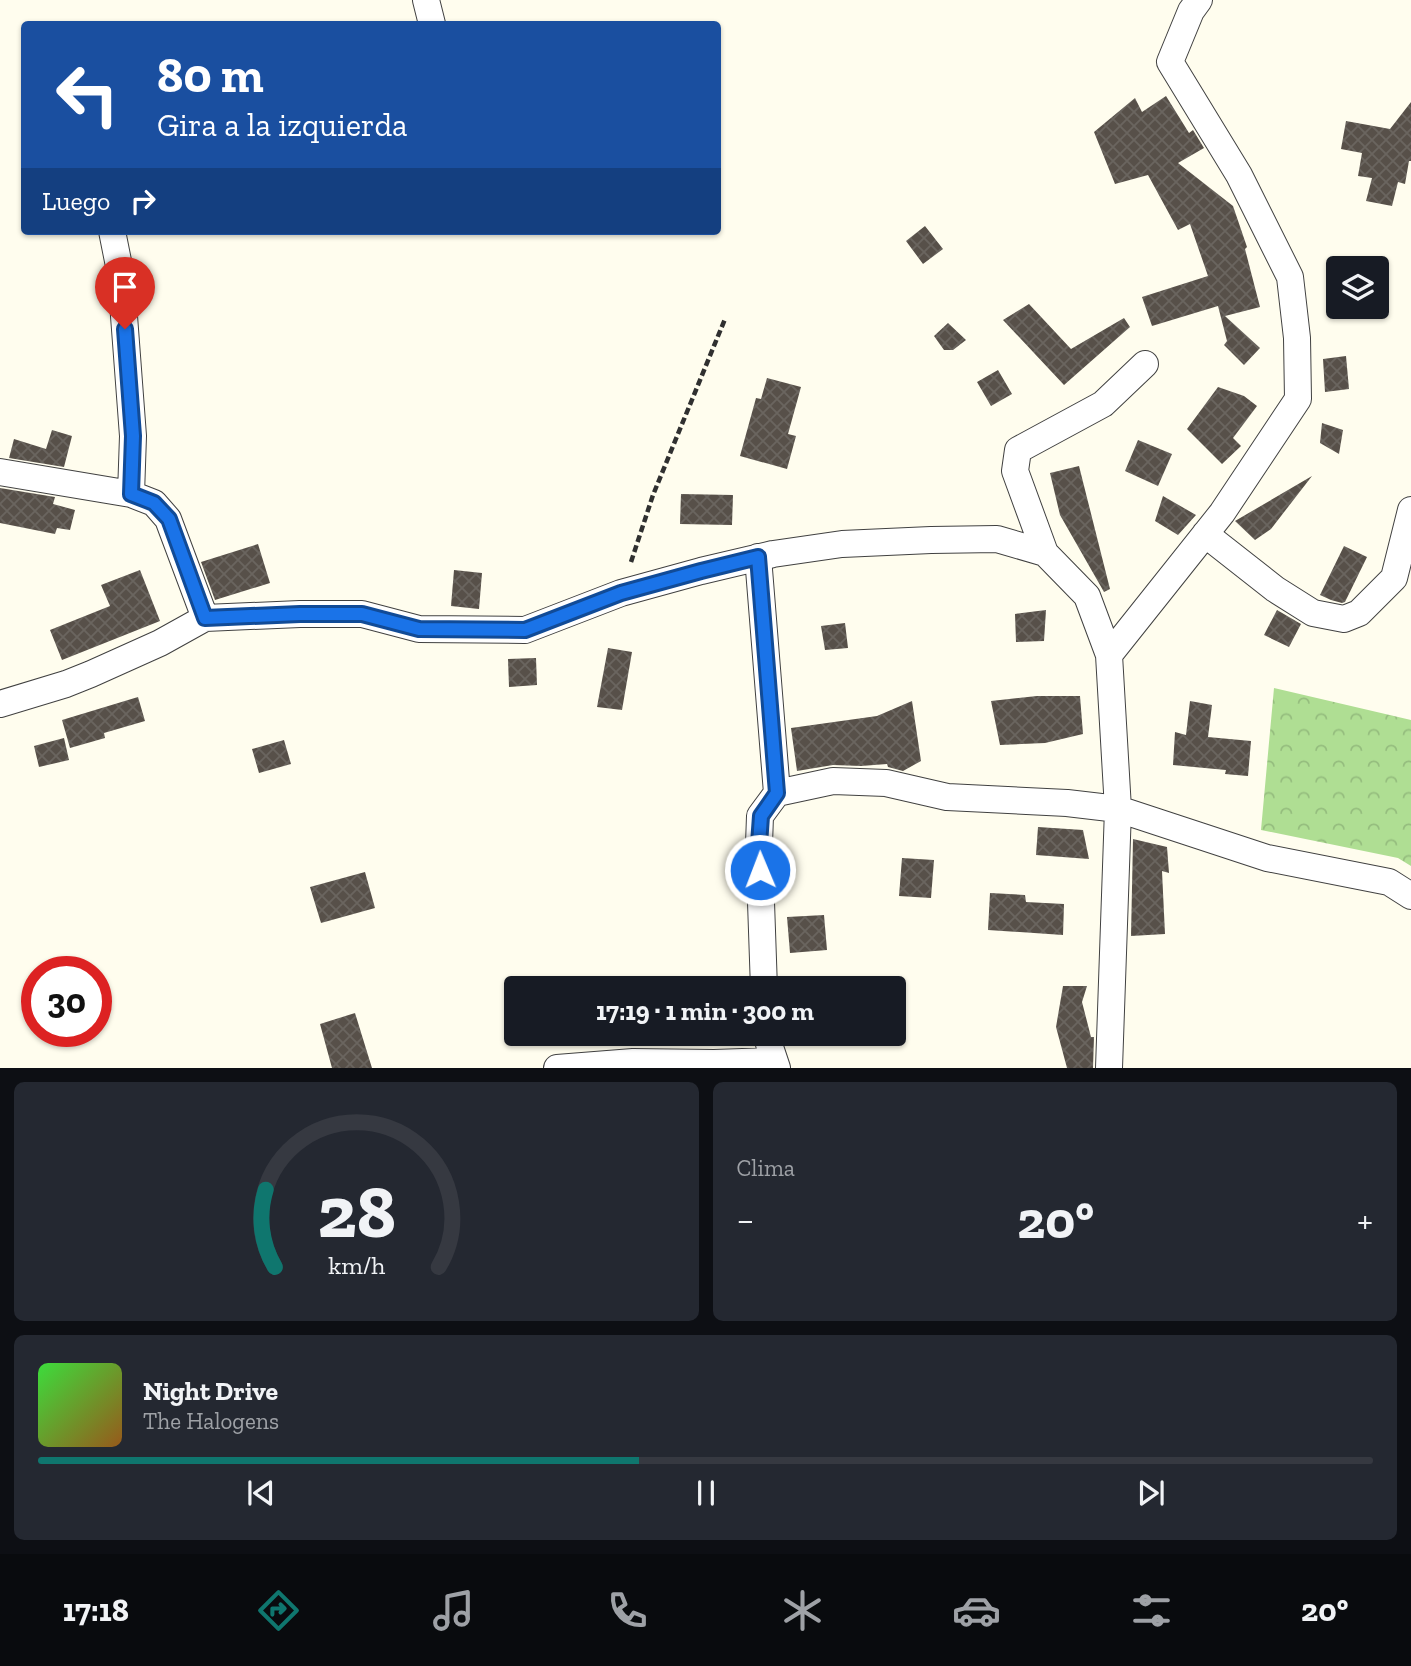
<!DOCTYPE html>
<html lang="es">
<head>
<meta charset="utf-8">
<style>
	:root { --surface:#171b24; --page:#242831; --text:#f1f3f6; --muted:#9ea1a6; --line:#363941; --accent:#0f766e }
	body { margin:0; font-family:"Zilla Slab",serif; background:var(--page); color:var(--text); height:100vh; display:flex; flex-direction:column; font-size:26px; white-space:nowrap }
	* { box-sizing:border-box; margin:0 }
	p { font-size:23px; color:var(--muted) }
	.icon { flex:none; width:38px; height:38px; fill:none; stroke:currentColor; stroke-width:2; stroke-linecap:round; stroke-linejoin:round }
	.map { position:relative; height:1068px; overflow:hidden }
	.sheet { display:flex; flex-direction:column; gap:14px; padding:14px; background:#0d0f14; flex:1 }
	.sheet>* { flex:none }
	.banner { position:absolute; left:21px; top:21px; width:700px; height:214px; border-radius:7px; box-shadow:0 2px 5px #0004; background:#1a4fa0; color:#fff; overflow:hidden }
	.fabs { position:absolute; left:1326px; top:256px; display:grid; gap:14px }
	.fabs a { display:grid; place-items:center; width:63px; height:63px; border-radius:7px; background:var(--surface); box-shadow:0 2px 5px #0004; font-size:35px }
	.speed { position:absolute; left:21px; top:956px; display:flex; gap:14px; font-size:35px; font-weight:700; text-align:center }
	.speed>* { display:grid; place-content:center; width:91px; height:91px; border-radius:50%; background:var(--surface); box-shadow:0 2px 5px #0004; line-height:1 }
	.speed .limit { border:10px solid #d22; background:#fff; color:#111 }
	.pin { position:absolute; display:grid; place-items:center; width:60px; height:60px; color:#fff; margin:-72px -30px; border-radius:50% 50% 50% 0; rotate:-45deg; box-shadow:0 0 7px #0007 }
	.pin .icon { rotate:45deg }
	.me { position:absolute; width:77px; margin:-38px; rotate:359deg; stroke-linejoin:round; filter:drop-shadow(0 0 5px #0008) }
	.turn { display:flex; align-items:center; gap:24px; height:147px; padding:0 21px; font-size:32px }
	.turn .icon { width:91px; height:91px; stroke-width:2.5 }
	.turn b { display:block; font-size:49px; line-height:60px }
	.then { display:flex; align-items:center; height:66px; padding:0 21px; background:#0003; gap:14px; font-size:26px }
	.big { font-size:52px; font-weight:700; line-height:1.1 }
	.sheet .card { flex:1; display:flex; flex-direction:column; justify-content:center; gap:10px; min-width:0; padding:0 24px; border-radius:10px; background:var(--page) }
	.sheet .dial { align-items:center; gap:0 }
	.dial svg { height:182px; overflow:visible; fill:none; stroke:var(--line); stroke-width:7; stroke-linecap:round; text-anchor:middle }
	.dial text { fill:var(--text); stroke:none }
	.song { display:flex; align-items:center; gap:21px }
	.cover { width:84px; height:84px; border-radius:10px; background:linear-gradient(135deg,hsl(120 70% 55%),hsl(30 70% 35%)) }
	.played { height:7px; border-radius:4px; background:linear-gradient(90deg,var(--accent) 45%,var(--line) 45%) }
	.keys { display:flex; justify-content:space-around; direction:ltr }
	.heat { display:flex; justify-content:space-between; align-items:center; font-size:38px; direction:ltr }
	.sheet .tiles { flex:1; display:grid; gap:14px; grid-template-columns:1fr 1fr }
	.card:last-child { grid-column:span 2 }
	.trip { position:absolute; left:504px; top:976px; width:402px; height:70px; border-radius:7px; background:var(--surface); box-shadow:0 2px 5px #0004; font-weight:700; line-height:70px; text-align:center }
	.menu { display:flex; height:112px; justify-content:space-around; align-items:center; background:#090b0e; color:var(--muted) }
	.menu .icon { width:49px; height:49px }
	.menu .current { color:var(--accent) }
	.menu b { font-size:32px; color:var(--text) }
	.map>svg:first-child { display:block }
	.forest { fill:url(#forest-crowns) }
	.building { fill:url(#building-cross-hatch) }
	.lines { fill:none; stroke-linecap:round; stroke-linejoin:round }
	.minor-casing { stroke:#414141; stroke-width:28 }
	.path { stroke:#303030; stroke-width:4.5; stroke-dasharray:7 3.5; stroke-linecap:butt }
	.minor { stroke:#fff; stroke-width:26 }
	.route-casing { stroke:#114b97; stroke-width:18 }
	.route { stroke:#1a73e8; stroke-width:12 }
</style>
</head>
<body>
<div class="map">
<svg width="1411" height="1068" viewBox="0 0 1411 1068">
	<defs>
		<pattern id="forest-crowns" width="20" height="18" patternUnits="userSpaceOnUse" patternTransform="scale(1.75)"><rect width="20" height="18" fill="#afde93"/><path d="M2 6a3 3 0 1 1 6 0M12 15a3 3 0 1 1 6 0" fill="none" stroke="#95bd7e"/></pattern>
		<pattern id="building-cross-hatch" width="8" height="8" patternUnits="userSpaceOnUse" patternTransform="scale(1.75)"><rect width="8" height="8" fill="#575049"/><path d="M0 0l8 8M0 8l8-8" fill="none" stroke="#6a655f"/></pattern>
	</defs>
	<rect width="100%" height="100%" fill="#fffdee"/>
	<path class="forest" d="M 1274,688 L 1411,720 L 1411,866 L 1398,858 L 1261,830 Z"/>
	<path class="building" d="M 1166,96 L 1189,133 L 1193,130 L 1204,148 L 1178,163 L 1233,206 L 1247,247 L 1245,249 L 1260,307 L 1225,316 L 1260,348 L 1244,365 L 1224,345 L 1227,341 L 1218,306 L 1152,326 L 1142,297 L 1208,276 L 1190,224 L 1178,230 L 1148,175 L 1115,184 L 1094,132 L 1135,98 L 1142,112 Z
		M 1411,102 L 1411,161 L 1409,161 L 1405,184 L 1398,182 L 1392,206 L 1366,201 L 1372,178 L 1358,176 L 1362,153 L 1341,149 L 1346,121 L 1390,129 Z
		M 925,226 L 943,249 L 923,264 L 906,241 Z
		M 1029,304 L 1071,349 L 1124,318 L 1130,327 L 1064,385 L 1003,320 Z
		M 948,323 L 966,340 L 953,350 L 944,350 L 934,336 Z
		M 1346,356 L 1349,389 L 1325,392 L 1323,359 Z
		M 998,370 L 1012,394 L 991,406 L 977,382 Z
		M 767,378 L 801,387 L 788,434 L 796,436 L 787,469 L 740,456 L 756,398 L 761,399 Z
		M 1218,387 L 1244,396 L 1257,406 L 1233,438 L 1241,446 L 1222,464 L 1187,429 Z
		M 1322,423 L 1343,430 L 1339,454 L 1320,443 Z
		M 52,430 L 72,436 L 64,467 L 9,458 L 14,439 L 46,449 Z
		M 1138,440 L 1172,454 L 1158,486 L 1125,471 Z
		M 1079,466 L 1110,589 L 1104,592 L 1060,515 L 1050,473 Z
		M 1312,476 L 1271,529 L 1255,540 L 1235,521 Z
		M 0,488 L 55,497 L 53,504 L 75,510 L 70,530 L 57,528 L 55,534 L 0,523 Z
		M 681,494 L 733,495 L 732,525 L 680,524 Z
		M 1163,496 L 1196,515 L 1178,535 L 1155,521 Z
		M 258,544 L 270,583 L 215,600 L 201,562 Z
		M 1344,546 L 1367,557 L 1345,602 L 1342,603 L 1331,600 L 1320,595 Z
		M 140,570 L 160,621 L 62,660 L 50,630 L 110,606 L 101,585 Z
		M 454,570 L 482,573 L 479,609 L 451,606 Z
		M 1046,610 L 1044,641 L 1016,642 L 1015,614 Z
		M 1277,610 L 1301,624 L 1289,647 L 1264,635 Z
		M 845,623 L 848,648 L 825,650 L 821,626 Z
		M 608,648 L 632,652 L 622,710 L 597,707 Z
		M 536,658 L 537,685 L 509,687 L 508,659 Z
		M 1037,696 L 1080,696 L 1083,734 L 1045,743 L 1000,745 L 991,701 Z
		M 138,697 L 145,721 L 104,733 L 105,738 L 70,748 L 62,720 Z
		M 912,701 L 921,761 L 903,771 L 888,767 L 887,764 L 861,766 L 833,765 L 797,771 L 791,728 L 877,716 Z
		M 1190,701 L 1212,705 L 1208,737 L 1251,741 L 1248,776 L 1225,774 L 1226,770 L 1173,765 L 1175,732 L 1186,735 Z
		M 64,738 L 69,760 L 39,767 L 34,746 Z
		M 284,740 L 291,764 L 259,773 L 252,749 Z
		M 1038,827 L 1083,830 L 1089,859 L 1036,855 Z
		M 1133,839 L 1167,847 L 1169,873 L 1162,871 L 1165,934 L 1131,936 Z
		M 902,858 L 934,860 L 931,898 L 899,896 Z
		M 365,872 L 375,908 L 321,923 L 310,887 Z
		M 990,893 L 1025,895 L 1026,902 L 1064,904 L 1063,935 L 988,930 Z
		M 824,915 L 827,950 L 790,953 L 787,917 Z
		M 1063,986 L 1087,986 L 1082,1002 L 1091,1037 L 1094,1037 L 1093,1068 L 1067,1068 L 1056,1027 Z
		M 355,1013 L 372,1068 L 332,1068 L 320,1024 Z"/>
	<g class="lines">
		<g class="minor-casing">
			<path id="minor" d="M 426,0 L 432,24
				M 112,231 L 121,276 L 133,436 L 131,494
				M 0,472 L 131,494 L 154,503 L 168,519 L 205,618
				M 1205,534 L 1275,589 L 1313,613 L 1344,619 L 1359,613 L 1394,578 L 1411,510
				M 1045,553 L 1015,471 L 1018,450 L 1103,404 L 1145,364
				M 758,557 L 777,793 L 760,816 L 759,844 L 764,989
				M 1109,655 L 1222,513 L 1298,399 L 1297,338 L 1290,277 L 1239,175 L 1170,62 L 1191,11 L 1199,0
				M 0,704 L 66,684 L 91,674 L 160,643 L 205,618 L 300,614 L 362,614 L 419,629 L 525,630 L 621,593 L 701,571 L 773,554 L 842,544 L 931,540 L 997,539 L 1045,553 L 1087,596 L 1109,655 L 1118,809 L 1109,1068
				M 777,793 L 833,781 L 886,783 L 947,797 L 1067,803 L 1118,809 L 1267,858 L 1389,882 L 1411,896
				M 768,1034 L 769,1044 L 777,1068
				M 557,1068 L 633,1062 L 714,1063 L 773,1061"/>
		</g>
		<path class="path" d="M 631,562 L 653,495 L 725,319"/>
		<use href="#minor" class="minor"/>
	</g>
	<g class="lines">
		<g class="route-casing">
			<path id="route" d="M 125,329 L 133,436 L 131,494 L 154,503 L 169,519 L 205,618 L 300,614 L 362,614 L 419,629 L 525,630 L 621,593 L 701,571 L 758,557 L 777,793 L 761,816 L 759,844 L 760,870"/>
		</g>
		<use href="#route" class="route"/>
	</g>
</svg>
<div class="fabs">
<a><svg class="icon" aria-label="layers" viewBox="0 0 24 24"><path d="M12 4l9 5-9 5-9-5zM3 14l9 5 9-5"/></svg></a>
</div>
<div class="speed"><div class="limit">30</div></div>
<div class="pin" style="left:125px;top:329px;background:#d93025"><svg class="icon" aria-label="arrive" viewBox="0 0 24 24"><path d="M6 21V4h12l-3 4 3 4H6"/></svg></div>
<svg class="me" style="left:760px;top:870px" viewBox="-20 -20 40 40"><circle r="17" fill="#1a73e8" stroke="#fff" stroke-width="3"/><path d="M0-11L8 9 0 5-8 9z" fill="#fff"/></svg>
<div class="trip">17:19 · 1 min · 300 m</div>
<div class="banner">
<div class="turn"><svg class="icon" aria-label="left" viewBox="0 0 24 24"><path d="M17 20v-9H6M10 6l-5 5 5 5"/></svg><div><b>80 m</b>Gira a la izquierda</div></div>
<div class="then">Luego<svg class="icon" aria-label="right" viewBox="0 0 24 24"><path d="M7 20v-9h11M14 6l5 5-5 5"/></svg></div>
</div>
</div>
<section class="sheet">
<div class="tiles">
<div class="card dial"><svg viewBox="0 0 100 80">
<path d="M14 69A42 42 0 1 1 86 69"/>
<path d="M14 69A42 42 0 0 1 10 35" stroke="#0f766e"/>
<text x="50" y="56" font-size="32" font-weight="700">28</text>
<text x="50" y="72" font-size="11">km/h</text>
</svg></div>
<div class="card"><p>Clima</p>
<div class="heat"><a>−</a><b class="big">20°</b><a>+</a></div>
</div>
<div class="card">
<div class="song"><i class="cover"></i><div><b>Night Drive</b><p>The Halogens</p></div></div>
<div class="played"></div>
<div class="keys"><svg class="icon" aria-label="previous" viewBox="0 0 24 24"><path d="M18 5L8 12l10 7zM5 5v14"/></svg><svg class="icon" aria-label="pause" viewBox="0 0 24 24"><path d="M8 5v14M16 5v14"/></svg><svg class="icon" aria-label="next" viewBox="0 0 24 24"><path d="M6 5l10 7-10 7zM19 5v14"/></svg></div>
</div>
</div>
</section>
<nav class="menu">
<b>17:18</b>
<svg class="icon current" aria-label="directions" viewBox="0 0 24 24"><path d="M12 3l9 9-9 9-9-9zM9 14v-3h6M13 9l2 2-2 2"/></svg>
<svg class="icon" aria-label="music" viewBox="0 0 24 24"><path d="M9 18V5l10-2v13"/><circle cx="6" cy="18" r="3"/><circle cx="16" cy="16" r="3"/></svg>
<svg class="icon" aria-label="phone" viewBox="0 0 24 24"><path d="M5 4h4l2 5-3 2q2 4 5 5l2-3 5 2v4C11 20 4 13 5 4z"/></svg>
<svg class="icon" aria-label="climate" viewBox="0 0 24 24"><path d="M12 3v18M4 7l16 10M4 17L20 7"/></svg>
<svg class="icon" aria-label="car" viewBox="0 0 24 24"><path d="M5 17H2v-5l4-1 3-4h7l3 4 3 1v5h-3M9 17h6M6 11h13"/><circle cx="7" cy="17" r="2"/><circle cx="17" cy="17" r="2"/></svg>
<svg class="icon" aria-label="filters" viewBox="0 0 24 24"><path d="M4 7h16M4 17h16"/><circle cx="9" cy="7" r="2"/><circle cx="15" cy="17" r="2"/></svg>
<b>20°</b>
</nav>
</body>
</html>
